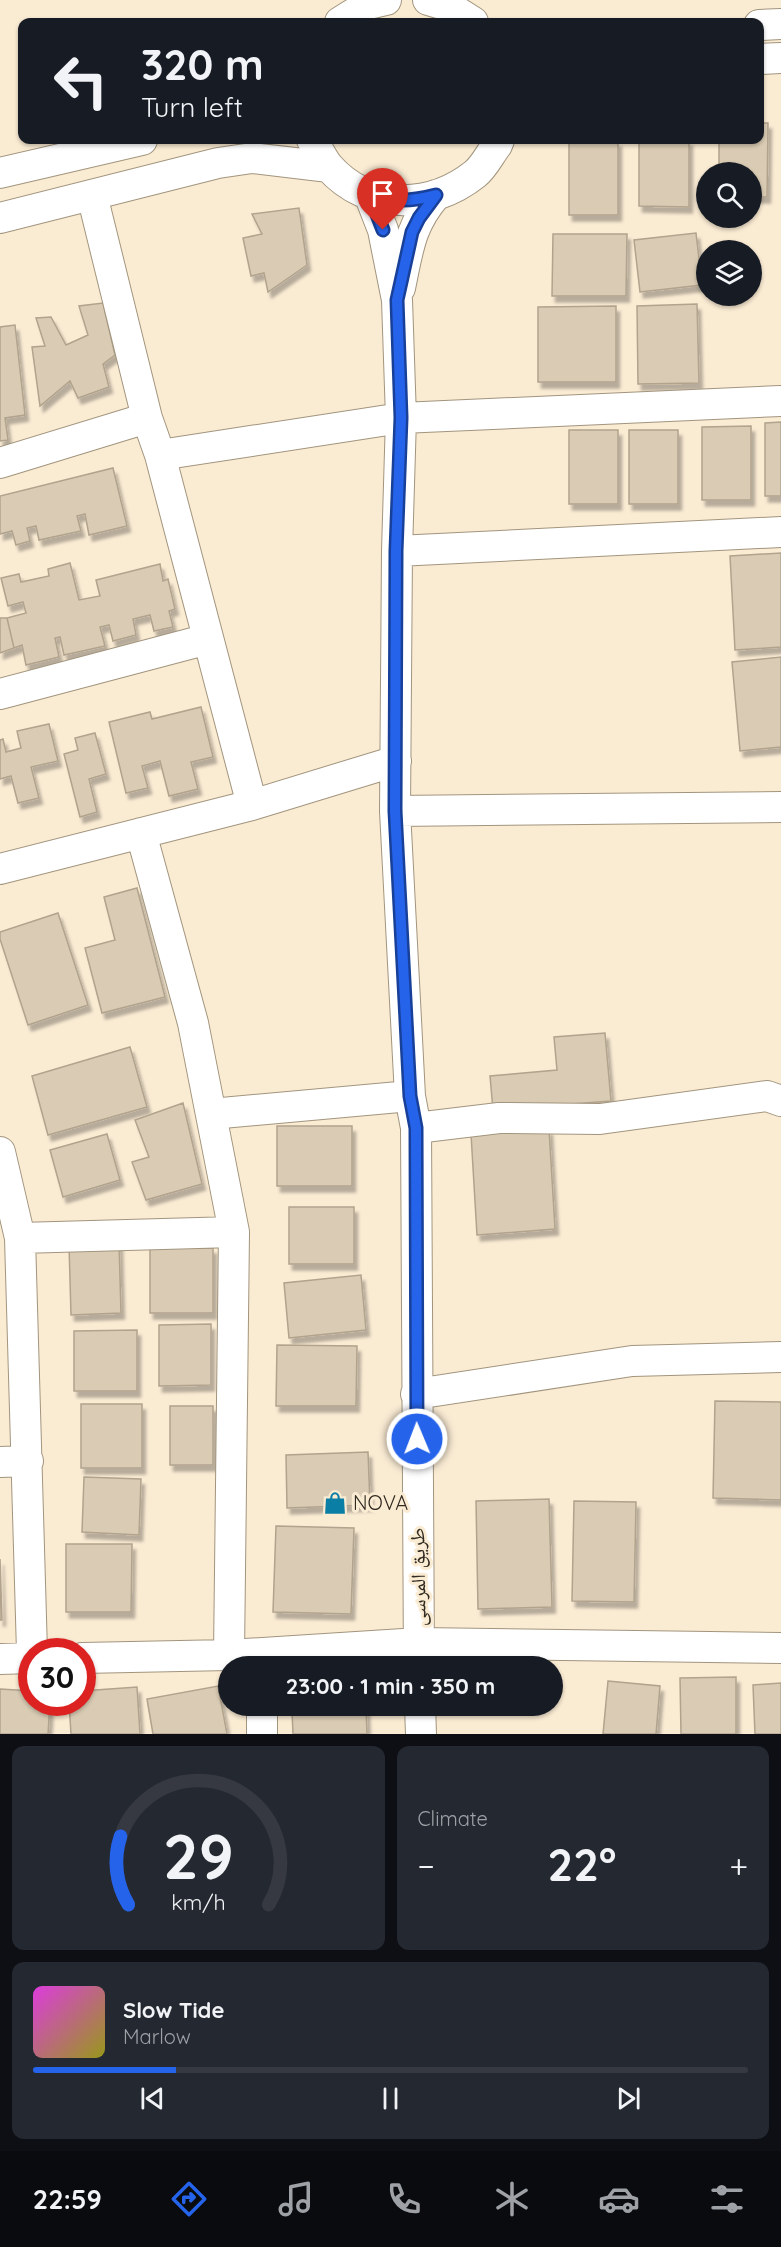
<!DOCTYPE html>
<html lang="en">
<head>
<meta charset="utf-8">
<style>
	:root { --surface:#171b24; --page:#242831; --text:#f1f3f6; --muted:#9ea1a6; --line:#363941; --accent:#2563eb }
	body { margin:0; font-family:Quicksand,"Noto Naskh Arabic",sans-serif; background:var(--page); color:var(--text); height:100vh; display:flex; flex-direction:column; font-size:22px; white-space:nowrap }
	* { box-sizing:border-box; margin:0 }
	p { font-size:20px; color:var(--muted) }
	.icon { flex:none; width:33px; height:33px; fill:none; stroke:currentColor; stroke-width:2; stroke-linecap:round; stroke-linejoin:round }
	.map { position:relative; height:1734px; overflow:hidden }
	.drawer { display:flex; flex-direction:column; gap:12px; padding:12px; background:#0d0f14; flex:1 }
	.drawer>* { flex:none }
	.top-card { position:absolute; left:18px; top:18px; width:746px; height:126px; border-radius:12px; box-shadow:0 2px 4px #0004; background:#171b24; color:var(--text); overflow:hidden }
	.fabs { position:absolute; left:696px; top:162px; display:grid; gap:12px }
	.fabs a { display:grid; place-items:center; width:66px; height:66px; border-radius:50%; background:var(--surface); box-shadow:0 2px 4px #0004; font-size:30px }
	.speed { position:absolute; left:18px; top:1638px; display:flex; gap:12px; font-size:30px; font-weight:700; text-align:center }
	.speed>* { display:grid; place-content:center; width:78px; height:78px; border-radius:50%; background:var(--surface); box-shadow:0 2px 4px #0004; line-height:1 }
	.speed .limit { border:9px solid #d22; background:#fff; color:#111 }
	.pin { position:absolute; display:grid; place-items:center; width:51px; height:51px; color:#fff; margin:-62px -26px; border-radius:50% 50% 50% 0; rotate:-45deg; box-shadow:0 0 6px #0007 }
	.pin .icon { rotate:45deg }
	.me { position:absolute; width:66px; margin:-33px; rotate:359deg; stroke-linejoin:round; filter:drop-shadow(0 0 4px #0008) }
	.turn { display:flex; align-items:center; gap:21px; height:126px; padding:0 24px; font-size:27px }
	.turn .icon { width:78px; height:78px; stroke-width:2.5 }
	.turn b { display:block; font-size:42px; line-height:51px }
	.big { font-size:45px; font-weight:800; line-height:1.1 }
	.drawer .tile { flex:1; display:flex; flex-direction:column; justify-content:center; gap:9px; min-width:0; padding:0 21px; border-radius:12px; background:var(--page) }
	.drawer .dial { align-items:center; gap:0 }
	.dial svg { height:156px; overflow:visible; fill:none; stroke:var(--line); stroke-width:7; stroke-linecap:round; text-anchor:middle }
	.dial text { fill:var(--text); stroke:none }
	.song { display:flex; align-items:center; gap:18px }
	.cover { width:72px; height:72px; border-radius:9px; background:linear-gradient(135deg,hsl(300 70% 55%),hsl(60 70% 35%)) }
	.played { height:6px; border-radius:3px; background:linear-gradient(90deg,var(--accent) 20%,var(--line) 20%) }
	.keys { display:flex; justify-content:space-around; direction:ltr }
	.heat { display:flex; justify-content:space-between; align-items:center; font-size:33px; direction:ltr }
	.drawer .tiles { flex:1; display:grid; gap:12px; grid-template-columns:1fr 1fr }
	.tile:last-child { grid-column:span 2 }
	.trip { position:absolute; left:218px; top:1656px; width:345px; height:60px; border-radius:30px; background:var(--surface); box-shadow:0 2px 4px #0004; font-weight:800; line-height:60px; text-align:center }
	.tabs { display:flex; height:96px; justify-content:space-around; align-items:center; background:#090b0e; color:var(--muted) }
	.tabs .icon { width:42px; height:42px }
	.tabs .on { color:var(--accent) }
	.tabs b { font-size:27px; color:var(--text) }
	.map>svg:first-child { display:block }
	.building { fill:#daccb4; stroke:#b1a38d; stroke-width:1.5; filter:url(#shadow) }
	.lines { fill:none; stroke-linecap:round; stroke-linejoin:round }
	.street-casing { stroke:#a2957e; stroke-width:32 }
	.street { stroke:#fff; stroke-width:30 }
	.route-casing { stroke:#184099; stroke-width:15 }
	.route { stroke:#2563eb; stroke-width:10 }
	.labels { text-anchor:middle; stroke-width:6; stroke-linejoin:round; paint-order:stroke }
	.poi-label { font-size:20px; fill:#302a21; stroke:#faebd3; text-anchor:start }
	.street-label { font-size:20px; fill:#302a21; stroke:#faebd3 }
</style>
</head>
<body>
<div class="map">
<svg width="781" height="1734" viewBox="0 0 781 1734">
	<defs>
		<filter id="shadow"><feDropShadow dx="3.5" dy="6" stdDeviation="1.5" flood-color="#0004"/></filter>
	</defs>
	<rect width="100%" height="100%" fill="#faebd3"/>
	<path class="building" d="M 759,123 L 768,123 L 767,197 L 752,197 L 752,172 L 719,172 L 719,140 L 759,140 Z
		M 639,140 L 689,140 L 689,207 L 639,206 Z
		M 569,141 L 618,141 L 618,215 L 569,215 Z
		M 299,208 L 307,265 L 268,292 L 264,273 L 251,276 L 243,238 L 262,234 L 252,214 Z
		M 696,233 L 702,285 L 640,292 L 634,240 Z
		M 553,234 L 627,234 L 626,296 L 552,296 Z
		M 103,303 L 115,355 L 103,364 L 109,387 L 78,398 L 70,381 L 40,406 L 32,347 L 45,346 L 36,318 L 51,317 L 66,345 L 88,335 L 79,306 Z
		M 697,304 L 699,383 L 638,384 L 637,306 Z
		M 616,306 L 616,382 L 538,382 L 538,307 Z
		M 15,325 L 25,415 L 5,418 L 8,440 L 0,441 L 0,327 Z
		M 781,422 L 781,496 L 765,496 L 765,423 Z
		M 751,426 L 751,500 L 702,500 L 702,427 Z
		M 569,430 L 618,430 L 618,504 L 569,504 Z
		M 629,430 L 678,430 L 678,504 L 629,504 Z
		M 113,468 L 127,526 L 89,535 L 85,514 L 77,516 L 81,531 L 39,540 L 36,526 L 27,528 L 30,541 L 16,545 L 12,531 L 0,534 L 0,496 Z
		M 781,553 L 781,647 L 735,650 L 730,556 Z
		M 70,563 L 79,600 L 100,596 L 96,580 L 160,564 L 163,581 L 168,579 L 175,609 L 169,611 L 173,627 L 154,631 L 150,615 L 133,619 L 136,635 L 113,641 L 109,625 L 100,627 L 105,646 L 64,655 L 60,637 L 55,638 L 59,657 L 26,665 L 22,645 L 14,648 L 7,618 L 26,613 L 23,602 L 8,606 L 1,578 L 19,574 L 21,582 L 49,576 L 48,569 Z
		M 0,618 L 7,618 L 14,648 L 0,653 Z
		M 781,657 L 781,747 L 740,751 L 732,662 Z
		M 201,707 L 213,757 L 191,762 L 198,789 L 169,796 L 160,761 L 142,766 L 148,788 L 126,793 L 109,722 L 150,712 L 152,719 Z
		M 49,724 L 58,761 L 31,767 L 39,798 L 18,803 L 11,776 L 0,779 L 0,740 L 3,739 L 6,752 L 21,748 L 17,731 Z
		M 95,733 L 106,774 L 89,779 L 97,812 L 80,817 L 64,754 L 78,750 L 75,738 Z
		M 137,888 L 165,997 L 102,1013 L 85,948 L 115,940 L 104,897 Z
		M 58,913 L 88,1005 L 28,1025 L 0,939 L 0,932 Z
		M 605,1033 L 611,1101 L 493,1110 L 490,1076 L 557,1070 L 554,1037 Z
		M 130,1047 L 147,1107 L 48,1135 L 32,1076 Z
		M 183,1103 L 202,1184 L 146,1200 L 132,1162 L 149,1157 L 135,1120 Z
		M 277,1126 L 352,1126 L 352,1186 L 277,1186 Z
		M 549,1129 L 555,1229 L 477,1235 L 471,1134 Z
		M 107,1134 L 120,1180 L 63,1197 L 50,1150 Z
		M 289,1207 L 354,1207 L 354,1264 L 289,1264 Z
		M 119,1243 L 121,1313 L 71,1315 L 69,1244 Z
		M 150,1248 L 213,1248 L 213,1313 L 150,1313 Z
		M 361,1275 L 366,1330 L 289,1338 L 284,1283 Z
		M 211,1324 L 211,1385 L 159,1386 L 159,1325 Z
		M 137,1330 L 137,1391 L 74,1391 L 74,1331 Z
		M 277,1345 L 357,1346 L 356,1406 L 276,1406 Z
		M 715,1401 L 781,1402 L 781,1500 L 713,1498 Z
		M 81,1404 L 142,1404 L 142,1468 L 81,1468 Z
		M 170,1406 L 213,1406 L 213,1465 L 170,1465 Z
		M 368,1452 L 370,1505 L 287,1508 L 286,1455 Z
		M 84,1477 L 141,1479 L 139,1535 L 82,1532 Z
		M 549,1499 L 552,1607 L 478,1609 L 476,1501 Z
		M 574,1501 L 636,1502 L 634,1602 L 572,1601 Z
		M 276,1526 L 354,1528 L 351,1614 L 273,1612 Z
		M 66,1544 L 132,1544 L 131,1612 L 66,1612 Z
		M 0,1559 L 2,1620 L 0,1620 Z
		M 736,1677 L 736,1734 L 681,1734 L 680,1678 Z
		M 608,1681 L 660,1686 L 656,1734 L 603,1734 Z
		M 781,1683 L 781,1734 L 755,1734 L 753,1685 Z
		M 218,1686 L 227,1734 L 153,1734 L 147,1699 Z
		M 137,1687 L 140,1734 L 71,1734 L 69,1702 L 82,1702 L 82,1691 Z
		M 0,1689 L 32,1691 L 32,1702 L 50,1702 L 48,1734 L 0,1734 Z
		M 366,1709 L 367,1734 L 293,1734 L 292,1712 Z"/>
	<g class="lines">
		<g class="street-casing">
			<path id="street" d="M 428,0 L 448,6 L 473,22
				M 340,22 L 369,4 L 386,0
				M 759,25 L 781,24
				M 759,59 L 781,58
				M 312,140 C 318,148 322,159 329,167 C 368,211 431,209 475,174 C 484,167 490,154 497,145 L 499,140
				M 0,173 L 142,140
				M 369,194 L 383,230 L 397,300 L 401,418 L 397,551 L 395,811 L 410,1096 L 416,1128 L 419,1666
				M 92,195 L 147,418 L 160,455 L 252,805
				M 0,218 L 218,163 L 252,158 L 329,167
				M 400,288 C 408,250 410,225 436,195
				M 160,455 L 401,418 L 781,401
				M 0,463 L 147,418
				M 397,551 L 781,532
				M 0,694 L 208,639
				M 395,811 L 781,807
				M 141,833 L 193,1023 L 234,1232 L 229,1655
				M 0,869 L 252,805 L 396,761
				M 211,1114 L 410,1096
				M 416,1128 L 499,1118 L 600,1119 L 767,1096 L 781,1101
				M 0,1152 L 20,1238 L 32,1652
				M 20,1238 L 234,1232
				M 416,1394 L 632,1361 L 781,1357
				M 0,1462 L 28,1461
				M 82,1658 L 229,1655 L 419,1643 L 781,1648
				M 0,1659 L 32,1658
				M 262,1706 L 262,1734
				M 420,1706 L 421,1734"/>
		</g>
		<use href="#street" class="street"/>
	</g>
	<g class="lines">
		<g class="route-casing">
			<path id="route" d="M 383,230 L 369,194 C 392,203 413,201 436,195 L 419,218 L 412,232 L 397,300 L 401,418 L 396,551 L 395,811 L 410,1096 L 416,1128 L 417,1439"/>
		</g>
		<use href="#route" class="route"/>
	</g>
	<defs>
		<g id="shop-bare" transform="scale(1.8)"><path d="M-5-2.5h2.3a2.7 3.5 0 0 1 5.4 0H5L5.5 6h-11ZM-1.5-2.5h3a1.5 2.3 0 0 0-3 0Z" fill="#0a7ea5" stroke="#faebd3" stroke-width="2.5" paint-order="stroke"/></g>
	</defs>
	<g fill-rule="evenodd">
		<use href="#shop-bare" x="335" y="1503"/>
	</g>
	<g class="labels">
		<g class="poi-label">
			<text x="353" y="1510">NOVA</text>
		</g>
		<g class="street-label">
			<text transform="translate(418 1577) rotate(-91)" y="7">طريق المرسى</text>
		</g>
	</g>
</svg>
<div class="fabs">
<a><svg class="icon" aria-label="search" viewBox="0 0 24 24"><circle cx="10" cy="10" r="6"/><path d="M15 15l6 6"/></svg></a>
<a><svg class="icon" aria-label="layers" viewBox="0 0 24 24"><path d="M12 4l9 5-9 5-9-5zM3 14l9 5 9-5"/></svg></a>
</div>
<div class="speed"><div class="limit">30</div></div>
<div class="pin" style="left:383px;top:230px;background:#d93025"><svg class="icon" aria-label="arrive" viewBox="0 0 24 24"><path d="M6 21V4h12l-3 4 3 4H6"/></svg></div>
<svg class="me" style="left:417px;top:1439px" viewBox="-20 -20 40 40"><circle r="17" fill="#2563eb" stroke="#fff" stroke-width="3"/><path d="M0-11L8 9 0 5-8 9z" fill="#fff"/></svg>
<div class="trip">23:00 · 1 min · 350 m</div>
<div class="top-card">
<div class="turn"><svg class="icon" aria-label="left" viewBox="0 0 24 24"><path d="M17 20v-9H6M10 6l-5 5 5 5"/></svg><div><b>320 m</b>Turn left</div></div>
</div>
</div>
<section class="drawer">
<div class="tiles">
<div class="tile dial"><svg viewBox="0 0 100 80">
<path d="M14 69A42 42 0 1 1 86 69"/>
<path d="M14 69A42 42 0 0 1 10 34" stroke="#2563eb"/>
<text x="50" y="56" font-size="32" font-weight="700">29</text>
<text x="50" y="72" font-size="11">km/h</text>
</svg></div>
<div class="tile"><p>Climate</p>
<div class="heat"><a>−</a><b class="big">22°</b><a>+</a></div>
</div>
<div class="tile">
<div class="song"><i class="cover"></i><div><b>Slow Tide</b><p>Marlow</p></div></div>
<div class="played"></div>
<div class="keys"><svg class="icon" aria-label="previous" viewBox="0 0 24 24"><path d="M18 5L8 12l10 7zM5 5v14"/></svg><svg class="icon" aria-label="pause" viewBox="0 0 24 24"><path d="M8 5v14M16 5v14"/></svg><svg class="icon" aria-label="next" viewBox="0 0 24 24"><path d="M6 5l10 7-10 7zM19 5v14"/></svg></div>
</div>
</div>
</section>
<nav class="tabs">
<b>22:59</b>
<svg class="icon on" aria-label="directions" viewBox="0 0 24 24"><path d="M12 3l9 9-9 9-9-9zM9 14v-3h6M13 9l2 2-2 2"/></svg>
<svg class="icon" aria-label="music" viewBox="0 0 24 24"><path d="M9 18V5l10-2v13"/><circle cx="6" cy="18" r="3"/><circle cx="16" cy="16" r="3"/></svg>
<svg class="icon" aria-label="phone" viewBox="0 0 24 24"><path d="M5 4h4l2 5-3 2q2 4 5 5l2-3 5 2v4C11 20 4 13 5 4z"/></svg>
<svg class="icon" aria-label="climate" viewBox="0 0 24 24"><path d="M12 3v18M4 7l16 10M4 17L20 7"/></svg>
<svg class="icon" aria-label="car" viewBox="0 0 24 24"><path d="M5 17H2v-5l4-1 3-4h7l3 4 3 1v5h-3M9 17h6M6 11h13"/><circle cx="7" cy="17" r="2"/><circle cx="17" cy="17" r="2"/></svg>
<svg class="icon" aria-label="filters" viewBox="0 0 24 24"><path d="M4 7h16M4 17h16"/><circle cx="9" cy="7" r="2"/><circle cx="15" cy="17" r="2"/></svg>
</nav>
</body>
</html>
